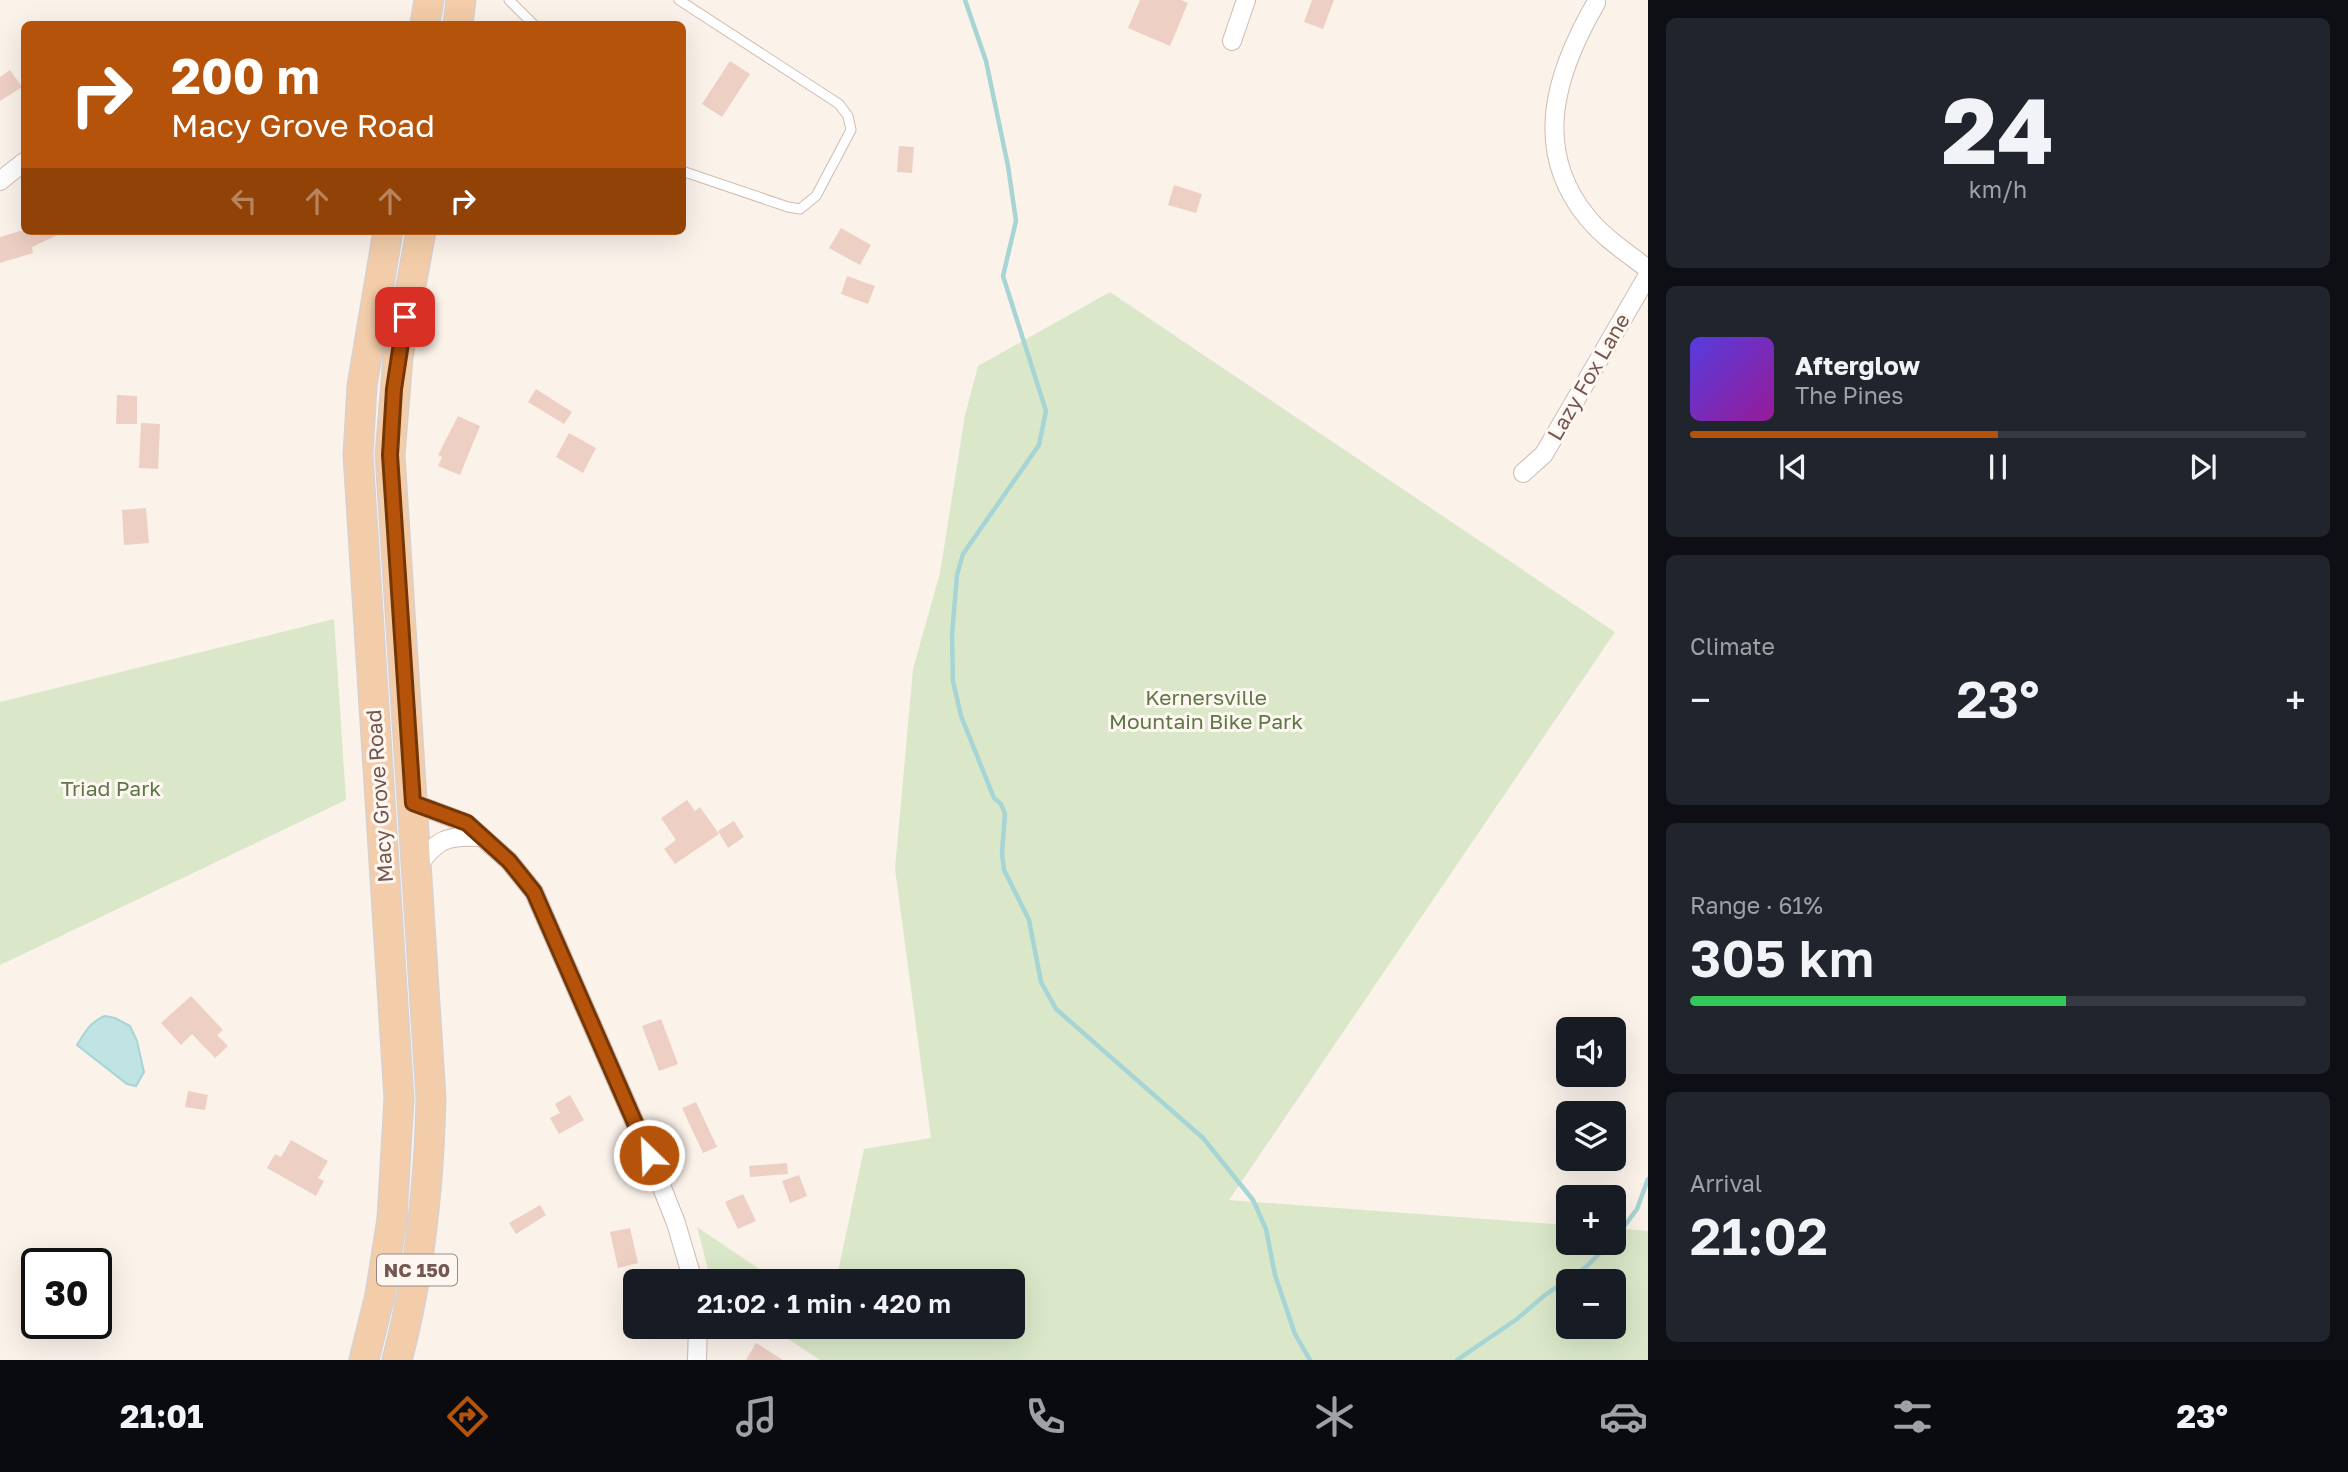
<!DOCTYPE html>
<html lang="en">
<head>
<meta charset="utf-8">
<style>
	:root { --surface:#171b24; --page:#20242c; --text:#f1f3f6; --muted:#9ea1a6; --line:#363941; --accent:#b45309 }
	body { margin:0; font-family:"Golos Text",sans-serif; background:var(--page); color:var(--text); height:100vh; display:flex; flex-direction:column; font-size:26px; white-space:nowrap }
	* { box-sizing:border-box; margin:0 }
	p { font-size:23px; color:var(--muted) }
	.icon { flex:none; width:38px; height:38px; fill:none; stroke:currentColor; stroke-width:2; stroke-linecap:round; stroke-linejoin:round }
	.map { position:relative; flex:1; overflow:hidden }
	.sheet { display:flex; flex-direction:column; gap:18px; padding:18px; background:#0d0f14; width:700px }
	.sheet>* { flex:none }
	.top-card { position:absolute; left:21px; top:21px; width:665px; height:214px; border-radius:10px; box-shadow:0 7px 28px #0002; background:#b45309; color:#fff; overflow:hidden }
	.fabs { position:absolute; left:1556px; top:1017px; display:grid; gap:14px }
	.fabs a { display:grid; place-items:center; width:70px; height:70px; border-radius:10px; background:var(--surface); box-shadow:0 7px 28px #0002; font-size:35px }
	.speed { position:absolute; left:21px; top:1248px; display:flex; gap:14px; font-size:35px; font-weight:700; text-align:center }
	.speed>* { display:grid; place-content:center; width:91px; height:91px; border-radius:50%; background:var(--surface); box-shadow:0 7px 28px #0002; line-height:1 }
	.speed .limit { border:4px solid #111; border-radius:10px; background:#fff; color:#111 }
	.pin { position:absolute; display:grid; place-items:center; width:60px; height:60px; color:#fff; margin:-30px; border-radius:14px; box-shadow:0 4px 10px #0006 }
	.me { position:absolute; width:77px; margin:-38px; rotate:336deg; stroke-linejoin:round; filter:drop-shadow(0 0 5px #0008) }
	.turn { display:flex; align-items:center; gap:24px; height:147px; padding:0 35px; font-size:32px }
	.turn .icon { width:91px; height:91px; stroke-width:2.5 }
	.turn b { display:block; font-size:49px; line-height:60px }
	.lanes { display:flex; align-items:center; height:66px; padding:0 35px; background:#0003; justify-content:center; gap:35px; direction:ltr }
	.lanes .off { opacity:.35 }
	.big { font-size:52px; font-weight:600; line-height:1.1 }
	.sheet .tile { flex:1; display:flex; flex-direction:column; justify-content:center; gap:10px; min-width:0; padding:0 24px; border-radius:10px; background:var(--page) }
	.sheet .dial { align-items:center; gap:0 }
	.dial b { font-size:91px; line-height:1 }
	.song { display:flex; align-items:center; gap:21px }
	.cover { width:84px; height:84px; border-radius:10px; background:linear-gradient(135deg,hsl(250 70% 55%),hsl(300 70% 35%)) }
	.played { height:7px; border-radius:4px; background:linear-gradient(90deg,var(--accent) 50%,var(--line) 50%) }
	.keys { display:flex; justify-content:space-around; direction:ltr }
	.heat { display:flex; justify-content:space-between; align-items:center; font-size:38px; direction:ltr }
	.charge { height:10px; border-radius:5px; background:linear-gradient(90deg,#34c759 61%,var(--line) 0) }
	.trip { position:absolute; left:623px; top:1269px; width:402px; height:70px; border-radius:10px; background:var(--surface); box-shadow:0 7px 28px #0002; font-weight:600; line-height:70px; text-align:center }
	.dock { display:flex; height:112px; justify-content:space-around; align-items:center; background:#090b0e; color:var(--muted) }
	.dock .icon { width:49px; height:49px }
	.dock .selected { color:var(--accent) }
	.dock b { font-size:32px; color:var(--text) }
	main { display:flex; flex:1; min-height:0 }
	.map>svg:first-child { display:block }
	.green { fill:#dae8c9; fill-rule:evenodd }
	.water { fill:#c0e3e3; stroke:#a7d4d4; stroke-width:2 }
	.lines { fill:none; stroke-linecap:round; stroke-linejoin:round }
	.stream { stroke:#a7d4d4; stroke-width:4.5 }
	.building { fill:#eecfc4 }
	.service-casing { stroke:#cfbbb3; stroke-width:11 }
	.minor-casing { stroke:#cfbbb3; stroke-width:20 }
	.primary-casing { stroke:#d8d0ce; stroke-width:31 }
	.service { stroke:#fff; stroke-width:9 }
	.minor { stroke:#fff; stroke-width:18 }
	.primary { stroke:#f3cda9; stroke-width:28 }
	.route-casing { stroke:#753606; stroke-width:18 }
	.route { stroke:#b45309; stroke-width:12 }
	.labels { text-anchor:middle; stroke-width:6; stroke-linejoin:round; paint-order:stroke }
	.shield { fill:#fef7f1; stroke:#9d8780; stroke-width:2 }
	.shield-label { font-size:19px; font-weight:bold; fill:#74574f }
	.street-label { font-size:21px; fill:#74574f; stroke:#fef7f1 }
	.park-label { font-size:21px; fill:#5e7848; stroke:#fef7f1 }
</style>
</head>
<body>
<main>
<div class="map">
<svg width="1648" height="1360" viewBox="0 0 1648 1360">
	<rect width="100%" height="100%" fill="#fbf2ea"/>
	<path class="green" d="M 1110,292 L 1615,632 L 1229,1200 L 1568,1225 L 1568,1242 L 1614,1242 L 1614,1228 L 1648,1231 L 1648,1360 L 820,1360 L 770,1327 L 1013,1326 L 1013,1281 L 836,1281 L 864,1149 L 931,1138 L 895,869 L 913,669 L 940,573 L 965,415 L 978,366 ZM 1568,1281 L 1614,1281 L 1614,1326 L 1568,1326 Z
		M 334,619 L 346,800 L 0,965 L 0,702 Z
		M 697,1227 L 777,1281 L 711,1281 Z"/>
	<path class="water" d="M 105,1016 L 115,1018 L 130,1026 L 137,1041 L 144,1072 L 136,1086 L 127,1084 L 77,1045 C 85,1032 90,1022 105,1016 Z"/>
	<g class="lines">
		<path class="stream" d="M 965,0 L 986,61 L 1008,166 L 1016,221 L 1003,276 L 1046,411 L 1039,445 L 963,554 L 957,575 L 952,635 L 953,681 L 961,716 L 994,798 L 1001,804 L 1005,814 L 1002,853 L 1004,870 L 1029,920 L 1041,982 L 1056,1009 L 1203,1138 L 1253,1200 L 1266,1229 L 1275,1275 L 1295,1334 L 1310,1360
			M 1614,1240 L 1637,1209 L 1648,1179
			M 1457,1360 L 1517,1319 L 1545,1295 L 1586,1267 L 1611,1242"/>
	</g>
	<path class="building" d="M 1140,0 L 1181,0 L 1188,3 L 1170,46 L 1128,28 Z
		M 1312,0 L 1334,0 L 1323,29 L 1304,22 Z
		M 730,61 L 750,74 L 722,117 L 702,104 Z
		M 10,70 L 22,87 L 0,101 L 0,77 Z
		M 899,146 L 914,147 L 912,173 L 897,172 Z
		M 1174,185 L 1202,194 L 1196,213 L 1168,205 Z
		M 841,228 L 871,245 L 860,265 L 829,248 Z
		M 20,231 L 66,231 L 32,247 L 33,253 L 0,263 L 0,237 Z
		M 847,276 L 875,286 L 868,304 L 841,294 Z
		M 536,389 L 572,412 L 564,424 L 528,402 Z
		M 117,395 L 137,396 L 137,424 L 116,424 Z
		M 458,416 L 480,426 L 460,475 L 438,466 L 442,457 L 438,455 Z
		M 141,423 L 160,424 L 158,469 L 139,468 Z
		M 569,433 L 596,448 L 583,473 L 556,457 Z
		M 146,508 L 149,543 L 124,545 L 122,510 Z
		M 687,800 L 695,811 L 700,807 L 719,834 L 675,864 L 664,849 L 676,840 L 661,818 Z
		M 734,821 L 744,837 L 728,848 L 718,831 Z
		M 191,996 L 223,1030 L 217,1035 L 228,1046 L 215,1058 L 192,1034 L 181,1045 L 161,1023 Z
		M 661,1019 L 678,1064 L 659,1071 L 642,1026 Z
		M 188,1091 L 208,1095 L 205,1110 L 185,1107 Z
		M 570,1095 L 584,1120 L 559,1134 L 550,1118 L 560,1113 L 555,1104 Z
		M 696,1102 L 717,1147 L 703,1153 L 682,1108 Z
		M 291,1140 L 328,1161 L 318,1178 L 324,1181 L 316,1196 L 267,1168 L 275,1154 L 281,1157 Z
		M 787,1163 L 788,1174 L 750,1177 L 749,1166 Z
		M 799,1175 L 807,1196 L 790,1203 L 782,1181 Z
		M 743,1194 L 756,1221 L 738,1229 L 725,1202 Z
		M 540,1205 L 546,1215 L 516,1234 L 509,1223 Z
		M 630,1228 L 638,1263 L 618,1268 L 610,1232 Z
		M 756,1343 L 783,1360 L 746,1360 Z"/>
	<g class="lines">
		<g class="service-casing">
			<path id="service" d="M 509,0 L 533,24
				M 679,0 L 839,104 L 848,116 L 851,130 L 816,196 L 800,209 L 788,207 L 682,171"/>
		</g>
		<g class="minor-casing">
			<path id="minor" d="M 1596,3 C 1556,72 1531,148 1587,217 C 1604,238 1627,253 1648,269
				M 1232,41 L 1246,0
				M 0,181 L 24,162
				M 1523,473 L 1544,454 L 1648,275
				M 413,803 L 466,823 L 509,861 L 534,892 L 649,1155 L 676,1223 L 693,1281
				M 417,867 C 437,839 447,835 481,837
				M 697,1360 L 698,1326"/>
		</g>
		<g class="primary-casing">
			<path id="primary" d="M 425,24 L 429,0
				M 458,24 L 461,0
				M 364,1360 L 380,1295 L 392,1219 L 399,1098 L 358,455 L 362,386 L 388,231
				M 397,1360 C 420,1274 429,1187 431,1098 L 390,455 L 398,357 L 421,231"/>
		</g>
		<use href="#service" class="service"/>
		<use href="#minor" class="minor"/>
		<use href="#primary" class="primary"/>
	</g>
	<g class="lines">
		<g class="route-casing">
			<path id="route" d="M 405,317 L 394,389 L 390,455 L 413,803 L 467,823 L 509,861 L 534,892 L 649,1155"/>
		</g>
		<use href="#route" class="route"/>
	</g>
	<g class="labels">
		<rect class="shield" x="377" y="1254.5" width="80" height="31" rx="5"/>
		<g class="shield-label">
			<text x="417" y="1277">NC 150</text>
		</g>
		<g class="street-label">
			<text transform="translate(1589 377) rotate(-60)" y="7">Lazy Fox Lane</text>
			<text transform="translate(380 796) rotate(-94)" y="7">Macy Grove Road</text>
		</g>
		<g class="park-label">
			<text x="1206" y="705">Kernersville<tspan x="1206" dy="24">Mountain Bike Park</tspan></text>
			<text x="111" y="796">Triad Park</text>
		</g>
	</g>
</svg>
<div class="fabs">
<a><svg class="icon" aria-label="sound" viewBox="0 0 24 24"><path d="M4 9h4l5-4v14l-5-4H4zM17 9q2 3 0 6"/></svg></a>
<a><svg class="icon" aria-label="layers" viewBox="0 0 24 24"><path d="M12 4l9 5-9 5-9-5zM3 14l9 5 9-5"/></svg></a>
<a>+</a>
<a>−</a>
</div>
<div class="speed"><div class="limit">30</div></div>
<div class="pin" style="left:405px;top:317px;background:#d93025"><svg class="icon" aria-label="arrive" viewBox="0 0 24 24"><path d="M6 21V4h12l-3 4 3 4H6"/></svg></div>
<svg class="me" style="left:649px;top:1155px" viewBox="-20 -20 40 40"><circle r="17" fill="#b45309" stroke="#fff" stroke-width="3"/><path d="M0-11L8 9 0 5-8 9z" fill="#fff"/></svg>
<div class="trip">21:02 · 1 min · 420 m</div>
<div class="top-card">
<div class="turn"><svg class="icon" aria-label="right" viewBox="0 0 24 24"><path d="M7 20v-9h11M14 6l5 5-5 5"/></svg><div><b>200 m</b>Macy Grove Road</div></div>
<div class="lanes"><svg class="icon off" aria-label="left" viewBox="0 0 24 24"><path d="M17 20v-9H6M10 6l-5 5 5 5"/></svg><svg class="icon off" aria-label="ahead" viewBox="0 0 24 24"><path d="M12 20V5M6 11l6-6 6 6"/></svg><svg class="icon off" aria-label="ahead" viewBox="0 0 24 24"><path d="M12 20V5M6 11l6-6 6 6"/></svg><svg class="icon" aria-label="right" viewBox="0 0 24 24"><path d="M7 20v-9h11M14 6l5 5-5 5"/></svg></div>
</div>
</div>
<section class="sheet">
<div class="tile dial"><b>24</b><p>km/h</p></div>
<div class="tile">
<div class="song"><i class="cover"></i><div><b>Afterglow</b><p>The Pines</p></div></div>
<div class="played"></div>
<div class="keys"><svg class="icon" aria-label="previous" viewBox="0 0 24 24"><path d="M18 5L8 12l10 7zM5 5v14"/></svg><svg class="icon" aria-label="pause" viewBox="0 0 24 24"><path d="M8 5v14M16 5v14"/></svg><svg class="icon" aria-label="next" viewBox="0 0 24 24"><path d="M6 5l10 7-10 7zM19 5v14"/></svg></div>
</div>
<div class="tile"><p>Climate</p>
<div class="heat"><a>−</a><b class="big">23°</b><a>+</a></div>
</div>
<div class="tile"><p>Range · 61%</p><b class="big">305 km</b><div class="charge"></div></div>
<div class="tile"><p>Arrival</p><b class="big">21:02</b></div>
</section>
</main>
<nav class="dock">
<b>21:01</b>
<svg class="icon selected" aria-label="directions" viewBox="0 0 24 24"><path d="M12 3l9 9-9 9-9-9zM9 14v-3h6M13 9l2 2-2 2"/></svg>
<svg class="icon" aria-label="music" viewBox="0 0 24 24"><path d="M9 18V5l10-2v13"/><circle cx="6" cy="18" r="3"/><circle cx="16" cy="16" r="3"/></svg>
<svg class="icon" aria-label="phone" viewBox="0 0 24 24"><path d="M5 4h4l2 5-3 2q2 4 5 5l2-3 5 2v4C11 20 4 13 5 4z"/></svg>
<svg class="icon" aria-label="climate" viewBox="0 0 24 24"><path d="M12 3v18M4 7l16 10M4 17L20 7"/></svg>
<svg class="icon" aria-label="car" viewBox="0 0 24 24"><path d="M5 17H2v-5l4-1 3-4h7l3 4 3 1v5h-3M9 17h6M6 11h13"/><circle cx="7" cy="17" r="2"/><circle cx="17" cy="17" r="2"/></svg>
<svg class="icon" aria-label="filters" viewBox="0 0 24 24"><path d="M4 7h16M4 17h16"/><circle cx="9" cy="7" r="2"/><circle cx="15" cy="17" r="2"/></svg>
<b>23°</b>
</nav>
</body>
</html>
